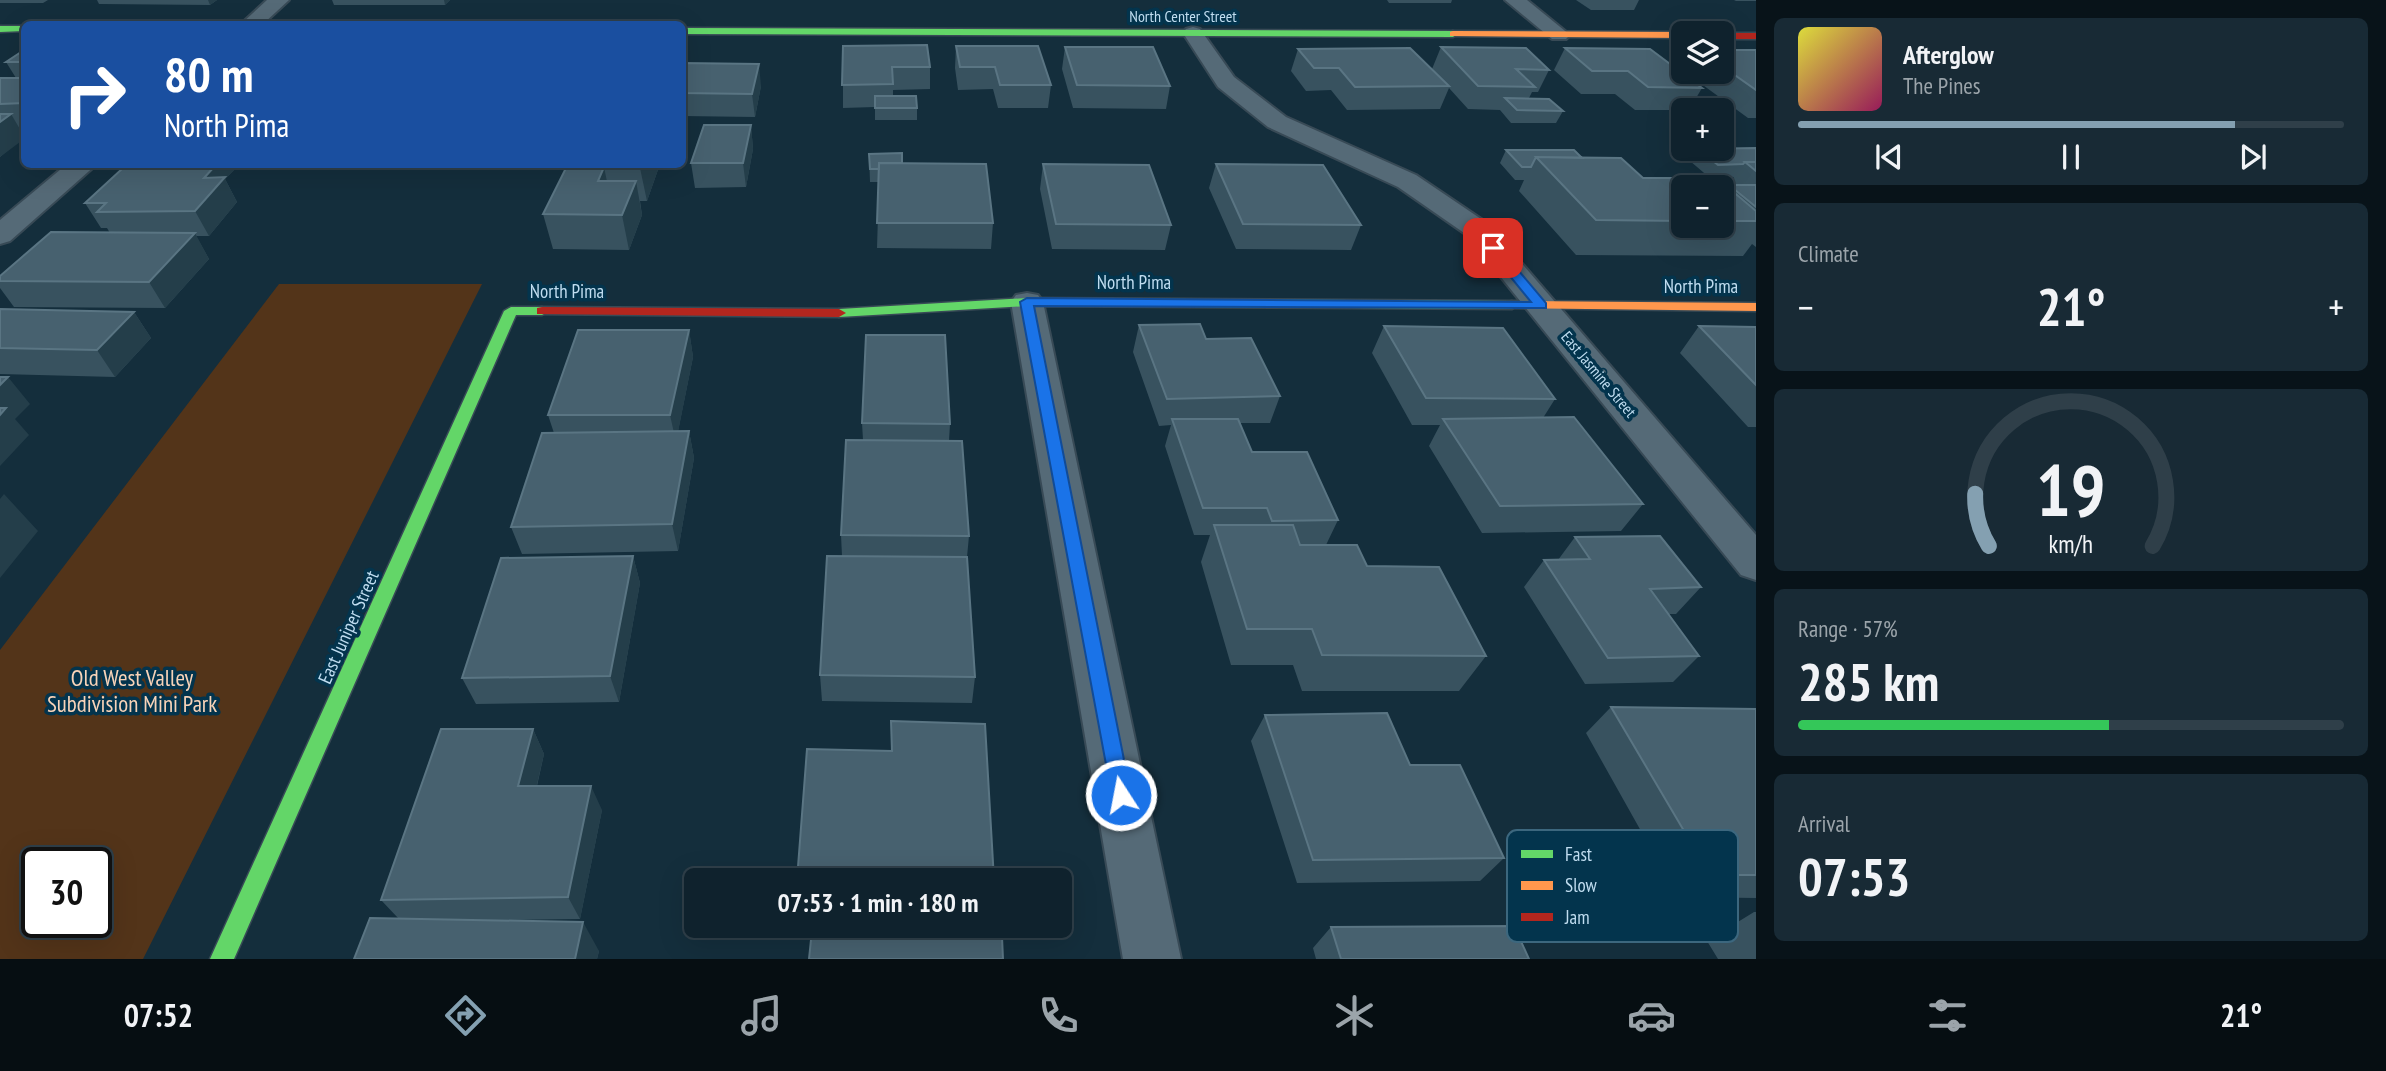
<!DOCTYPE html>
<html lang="en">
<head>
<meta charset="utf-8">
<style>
	:root { --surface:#0f222d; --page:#182a35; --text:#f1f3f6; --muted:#9ba4aa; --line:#2f3f49; --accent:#84a0b1 }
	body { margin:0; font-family:"PT Sans Narrow",sans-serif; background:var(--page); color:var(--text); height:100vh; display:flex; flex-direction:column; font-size:26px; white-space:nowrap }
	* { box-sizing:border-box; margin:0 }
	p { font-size:23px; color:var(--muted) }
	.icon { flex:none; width:38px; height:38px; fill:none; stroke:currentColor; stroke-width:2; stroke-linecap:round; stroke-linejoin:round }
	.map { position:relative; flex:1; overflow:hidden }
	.drawer { display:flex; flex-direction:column; gap:18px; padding:18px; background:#081319; width:630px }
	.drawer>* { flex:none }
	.hud { position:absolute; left:21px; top:21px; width:665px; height:147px; border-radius:10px; box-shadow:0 7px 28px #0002,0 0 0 2px var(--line); background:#1a4fa0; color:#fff; overflow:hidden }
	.tools { position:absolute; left:1671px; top:21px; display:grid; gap:14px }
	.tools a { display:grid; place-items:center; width:63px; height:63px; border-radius:10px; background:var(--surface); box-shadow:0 7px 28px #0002,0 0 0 2px var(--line); font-size:35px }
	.speed { position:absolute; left:21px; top:847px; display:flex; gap:14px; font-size:35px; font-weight:700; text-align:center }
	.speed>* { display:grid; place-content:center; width:91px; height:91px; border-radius:50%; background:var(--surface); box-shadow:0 7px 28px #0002,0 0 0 2px var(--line); line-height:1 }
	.speed .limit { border:4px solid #111; border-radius:10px; background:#fff; color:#111 }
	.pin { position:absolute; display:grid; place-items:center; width:60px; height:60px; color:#fff; margin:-30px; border-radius:14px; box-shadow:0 4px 10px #0006 }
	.me { position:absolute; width:77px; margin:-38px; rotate:349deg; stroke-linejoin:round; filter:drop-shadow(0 0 5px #0008) }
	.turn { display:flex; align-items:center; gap:24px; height:147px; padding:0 28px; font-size:32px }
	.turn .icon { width:91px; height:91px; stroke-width:2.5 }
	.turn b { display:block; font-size:49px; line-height:60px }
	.big { font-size:52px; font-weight:700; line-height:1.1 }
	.drawer .tile { flex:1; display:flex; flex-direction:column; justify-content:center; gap:10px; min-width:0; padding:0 24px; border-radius:10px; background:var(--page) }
	.drawer .dial { align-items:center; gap:0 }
	.dial svg { height:182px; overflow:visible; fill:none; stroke:var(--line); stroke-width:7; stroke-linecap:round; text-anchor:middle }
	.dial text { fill:var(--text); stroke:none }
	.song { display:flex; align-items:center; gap:21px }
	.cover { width:84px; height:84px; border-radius:10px; background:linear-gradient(135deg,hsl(60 70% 55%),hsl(330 70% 35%)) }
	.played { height:7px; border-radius:4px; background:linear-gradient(90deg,var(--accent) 80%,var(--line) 80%) }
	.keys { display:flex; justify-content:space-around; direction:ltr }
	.heat { display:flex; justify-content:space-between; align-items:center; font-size:38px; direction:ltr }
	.charge { height:10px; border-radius:5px; background:linear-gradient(90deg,#34c759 57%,var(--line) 0) }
	.trip { position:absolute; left:684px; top:868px; width:388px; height:70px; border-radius:10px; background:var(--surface); box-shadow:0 7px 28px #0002,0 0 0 2px var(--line); font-weight:700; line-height:70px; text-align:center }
	.dock { display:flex; height:112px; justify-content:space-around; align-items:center; background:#060e12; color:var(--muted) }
	.dock .icon { width:49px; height:49px }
	.dock .selected { color:var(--accent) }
	.dock b { font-size:32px; color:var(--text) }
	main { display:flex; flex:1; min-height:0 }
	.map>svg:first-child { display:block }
	.green { fill:#533419; fill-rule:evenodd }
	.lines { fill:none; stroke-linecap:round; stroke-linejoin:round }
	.street-casing { stroke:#384a56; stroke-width:4 }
	.fast-casing { stroke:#384a56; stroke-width:3 }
	.slow-casing { stroke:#384a56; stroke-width:3 }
	.jam-casing { stroke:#384a56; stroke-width:3 }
	.street { fill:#556a77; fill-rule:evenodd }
	.fast { fill:#63d668; fill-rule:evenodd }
	.slow { fill:#ff974d; fill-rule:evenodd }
	.jam { fill:#b3261e; fill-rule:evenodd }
	.wall { fill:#38525f; fill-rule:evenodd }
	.shaded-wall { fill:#243e4a }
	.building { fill:#47616f; stroke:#5a7583; stroke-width:2 }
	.route { fill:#1a73e8; stroke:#114b97; stroke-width:2 }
	.labels { text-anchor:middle; stroke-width:7; stroke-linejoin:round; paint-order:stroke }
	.far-street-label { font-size:16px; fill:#c0ddf0; stroke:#03344d }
	.street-label { font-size:19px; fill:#c0ddf0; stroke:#03344d }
	.near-park-label { font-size:23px; fill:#f8d3b8; stroke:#03344d }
	.key { fill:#03344d; stroke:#3c677e; stroke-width:2 }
	.key-label { font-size:19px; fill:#c0ddf0 }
</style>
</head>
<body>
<main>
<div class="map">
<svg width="1756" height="959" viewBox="0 0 1756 959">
	<rect width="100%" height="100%" fill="#142e3c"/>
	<path class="green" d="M 279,284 L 482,284 L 143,959 L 0,959 L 0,650 ZM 37,863 L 96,863 L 96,922 L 37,922 Z"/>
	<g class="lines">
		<g class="street-casing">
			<path id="street" d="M 267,0 L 289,0 L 263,24 L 241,24 Z
				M 1505,0 L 1527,0 L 1570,35 L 1566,39 L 1552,39 Z
				M 1193,27 L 1200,29 L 1234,77 L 1286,117 L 1416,175 L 1487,223 L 1756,535 L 1756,580 L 1741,575 L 1467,235 L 1398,187 L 1268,127 L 1218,87 L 1183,33 L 1186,29 Z
				M 67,164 L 97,164 L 10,241 L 0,244 L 0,220 Z
				M 1027,293 L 1038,295 L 1043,302 L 1181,959 L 1123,959 L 1011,302 L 1016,295 Z"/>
		</g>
		<g class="fast-casing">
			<path id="fast" d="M 0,26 L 24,26 L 24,31 L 0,32 Z
				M 682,28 L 1453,31 L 1457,34 L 1453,37 L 682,34 Z
				M 1027,298 L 1512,301 L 1518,305 L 1512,309 L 1027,306 L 839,317 L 832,313 L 839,309 Z
				M 511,307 L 542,307 L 549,311 L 542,315 L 516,315 L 234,959 L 210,959 L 504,311 Z"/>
		</g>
		<g class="slow-casing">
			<path id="slow" d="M 1453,31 L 1684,32 L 1687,33 L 1684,33 L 1684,38 L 1450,36 L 1450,32 Z
				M 1512,301 L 1756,303 L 1756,311 L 1507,308 L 1507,302 Z"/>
		</g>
		<g class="jam-casing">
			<path id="jam" d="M 1722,33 L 1756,33 L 1756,39 L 1722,39 Z
				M 542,307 L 839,309 L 846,313 L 839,317 L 537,314 L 537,308 Z"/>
		</g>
		<use href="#street" class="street"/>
		<use href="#fast" class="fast"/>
		<use href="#slow" class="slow"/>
		<use href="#jam" class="jam"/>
	</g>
	<path class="wall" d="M 0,0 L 48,0 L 43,3 L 0,3 Z
		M 97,0 L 217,0 L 210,5 L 99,4 Z
		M 332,0 L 450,0 L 445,5 L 334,5 Z
		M 1387,0 L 1452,0 L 1451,3 L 1389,3 Z
		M 1576,0 L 1639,0 L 1634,10 L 1591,10 Z
		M 1734,0 L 1756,0 L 1756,1 L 1736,1 Z
		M 843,46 L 930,67 L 930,89 L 893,90 L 893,96 L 917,108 L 917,120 L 875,120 L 875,107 L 843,108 Z
		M 956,46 L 1051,85 L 1048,108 L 998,108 L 993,89 L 958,90 L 955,68 Z
		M 1065,47 L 1170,86 L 1166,109 L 1073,108 L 1062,69 Z
		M 1441,47 L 1549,70 L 1538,92 L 1532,92 L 1529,98 L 1563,111 L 1556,123 L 1511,123 L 1500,110 L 1468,109 L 1449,88 L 1440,109 L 1347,110 L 1331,90 L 1306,91 L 1291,71 L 1298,49 L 1432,69 Z
		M 1565,48 L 1702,88 L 1689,110 L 1635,110 L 1615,94 L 1581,94 L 1554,70 Z
		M 24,50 L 24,127 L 19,127 L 24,136 L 0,157 L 0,78 L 16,78 L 6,62 Z
		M 1722,50 L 1756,50 L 1756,118 L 1748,118 L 1685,72 L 1722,72 Z
		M 682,63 L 761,86 L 755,117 L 682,116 Z
		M 751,125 L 753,149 L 746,187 L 695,188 L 691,163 Z
		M 1756,148 L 1756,247 L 1752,244 L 1743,256 L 1576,255 L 1519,191 L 1524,180 L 1515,180 L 1500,163 L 1506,150 L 1582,158 L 1643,178 L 1727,187 L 1734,177 L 1710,178 L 1690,161 L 1697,149 ZM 1684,187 L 1722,187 L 1722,226 L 1684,226 Z
		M 869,154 L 902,163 L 993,223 L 991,249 L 877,248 L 879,182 L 870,182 Z
		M 141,164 L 240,164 L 225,179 L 237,202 L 209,236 L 196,236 L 209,259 L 165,308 L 14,307 L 0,288 L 0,276 L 110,233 L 107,228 L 101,228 L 85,203 L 143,168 Z
		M 568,164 L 660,164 L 647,201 L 640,201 L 642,215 L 629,250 L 553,249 L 543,214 Z
		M 1043,164 L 1171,225 L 1165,250 L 1052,249 L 1040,189 Z
		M 1216,164 L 1361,225 L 1351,250 L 1236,249 L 1209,188 Z
		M 0,309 L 134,312 L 151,338 L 115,377 L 0,374 Z
		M 1139,325 L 1206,339 L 1280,396 L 1270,423 L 1240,423 L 1252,452 L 1338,520 L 1326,545 L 1367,566 L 1486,656 L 1459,691 L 1302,691 L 1293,665 L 1231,665 L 1201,562 L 1210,535 L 1194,535 L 1165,446 L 1171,425 L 1159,426 L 1133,352 Z
		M 1384,326 L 1555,399 L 1543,418 L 1643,504 L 1621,531 L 1482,533 L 1429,446 L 1440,425 L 1412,425 L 1372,353 Z
		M 1699,326 L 1756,327 L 1756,427 L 1748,427 L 1680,353 Z
		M 689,330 L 693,357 L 678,431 L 689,431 L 694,458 L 678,551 L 522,554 L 511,527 L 554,433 L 548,415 Z
		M 862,423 L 950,424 L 949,441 L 969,536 L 967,557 L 975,677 L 972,703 L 822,701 L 820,675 L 842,556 L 841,535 L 863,440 Z
		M 1575,537 L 1701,587 L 1676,614 L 1669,614 L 1699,656 L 1673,682 L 1585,684 L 1524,587 L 1544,560 L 1558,560 Z
		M 633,556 L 640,583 L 619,702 L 476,704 L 462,678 Z
		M 1611,707 L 1756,709 L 1756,898 L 1678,897 L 1586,733 Z
		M 1265,715 L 1410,765 L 1504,858 L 1480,881 L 1297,883 L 1251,741 Z
		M 533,729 L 544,754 L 537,786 L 602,810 L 580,919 L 504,920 L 599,951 L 597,959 L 354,959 L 398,918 L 381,900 Z
		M 1754,912 L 1756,912 L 1756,959 L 1718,959 L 1707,941 Z
		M 1331,927 L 1529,959 L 1316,959 L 1313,948 Z"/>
	<path class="shaded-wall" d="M 208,0 L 217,0 L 210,5 Z
		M 444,0 L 450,0 L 445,5 Z
		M 759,64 L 761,86 L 755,117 L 752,94 Z
		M 11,114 L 24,136 L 24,139 L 0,157 L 0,122 Z
		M 751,125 L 753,149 L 746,187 L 743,163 Z
		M 212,164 L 240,164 L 225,179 L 237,202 L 209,236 L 195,211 L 204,178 L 213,168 Z
		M 642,164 L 660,164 L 647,201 L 640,168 Z
		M 604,167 L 611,201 L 598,181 Z
		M 636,181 L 642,215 L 629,250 L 622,215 Z
		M 195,233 L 209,259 L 165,308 L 149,282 Z
		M 134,312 L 151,338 L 115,377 L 97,350 Z
		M 689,330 L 693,357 L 676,442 L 670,415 Z
		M 8,377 L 30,404 L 15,419 L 29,435 L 0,466 L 0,385 Z
		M 689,431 L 694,458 L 678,551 L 672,524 Z
		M 4,494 L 38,531 L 0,578 L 0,499 Z
		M 633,556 L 640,583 L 619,702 L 610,676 Z
		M 533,729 L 544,754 L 531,810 L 518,786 Z
		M 591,786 L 602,810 L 580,919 L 568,897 Z
		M 583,922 L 599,951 L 597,959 L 575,959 Z"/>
	<path class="building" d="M 927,45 L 930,67 L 892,67 L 893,84 L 842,85 L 843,46 Z
		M 956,46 L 1038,46 L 1051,85 L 1000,85 L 995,67 L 960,67 Z
		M 1065,47 L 1153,47 L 1170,86 L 1077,85 Z
		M 1441,47 L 1526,48 L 1549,70 L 1516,69 L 1535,87 L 1478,86 Z
		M 1410,48 L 1449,86 L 1355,87 L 1339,68 L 1314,68 L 1298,49 Z
		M 1565,48 L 1650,49 L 1702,88 L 1648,87 L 1628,71 L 1592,71 Z
		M 24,50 L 24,62 L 6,62 Z
		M 1722,50 L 1756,50 L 1756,90 L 1722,66 Z
		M 682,63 L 759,64 L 752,94 L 682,93 Z
		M 0,78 L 24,78 L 24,103 L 0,104 Z
		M 875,96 L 916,96 L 917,108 L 875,108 Z
		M 1505,98 L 1549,99 L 1563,111 L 1517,110 Z
		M 0,114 L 11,114 L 0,122 Z
		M 704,125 L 751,125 L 743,163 L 691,163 Z
		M 1756,148 L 1756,162 L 1745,162 L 1743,164 L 1718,165 L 1698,149 Z
		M 1506,150 L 1574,150 L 1582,158 L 1536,157 L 1531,167 L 1522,167 Z
		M 902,153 L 902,163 L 879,163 L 879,169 L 870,169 L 869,154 Z
		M 1536,157 L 1621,158 L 1643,178 L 1717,178 L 1756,211 L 1756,221 L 1722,221 L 1722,187 L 1684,187 L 1684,221 L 1596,220 Z
		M 1745,162 L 1756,162 L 1756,171 Z
		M 879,163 L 986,164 L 993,223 L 877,223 Z
		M 568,164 L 642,164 L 640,168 L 604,167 L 598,181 L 636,181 L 622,215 L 543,214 Z
		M 1043,164 L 1149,165 L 1171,225 L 1056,224 Z
		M 1216,164 L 1323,165 L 1361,225 L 1243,224 Z
		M 214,167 L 204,178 L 225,177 L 195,211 L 97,212 L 106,203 L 85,203 L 123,168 Z
		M 1729,185 L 1756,185 L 1756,207 Z
		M 51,232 L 195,233 L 149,282 L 0,281 L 0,276 Z
		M 0,309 L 134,312 L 97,350 L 0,348 Z
		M 1200,324 L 1206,339 L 1251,338 L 1280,396 L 1167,399 L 1139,325 Z
		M 1384,326 L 1503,328 L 1555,399 L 1426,398 Z
		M 1699,326 L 1756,327 L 1756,385 Z
		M 578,330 L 689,330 L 670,415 L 548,415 Z
		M 866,335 L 945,335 L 950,424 L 862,423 Z
		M 0,377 L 8,377 L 0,385 Z
		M 0,408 L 6,408 L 0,415 Z
		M 1574,417 L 1643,504 L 1500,506 L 1443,419 Z
		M 1172,419 L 1238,419 L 1252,452 L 1307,452 L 1338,520 L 1272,521 L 1267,508 L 1203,508 Z
		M 689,431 L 672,524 L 511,527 L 542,433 Z
		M 846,440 L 962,441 L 969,536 L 841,535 Z
		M 1214,525 L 1293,525 L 1300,545 L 1357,545 L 1367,566 L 1439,567 L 1486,656 L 1322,655 L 1312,629 L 1247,629 Z
		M 1660,536 L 1701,587 L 1650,589 L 1699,656 L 1608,658 L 1544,560 L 1590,559 L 1575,537 Z
		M 633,556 L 610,676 L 462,678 L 501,558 Z
		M 827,556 L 967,557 L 975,677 L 820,675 Z
		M 1611,707 L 1756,709 L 1756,875 L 1710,875 Z
		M 1387,713 L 1410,765 L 1460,765 L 1504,858 L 1313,860 L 1265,715 Z
		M 891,721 L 985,724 L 994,880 L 797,880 L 807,749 L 892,751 Z
		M 441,729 L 533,729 L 518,786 L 591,786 L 568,897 L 381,900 Z
		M 370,918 L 583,922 L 575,959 L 354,959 Z
		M 1514,926 L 1529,959 L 1341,959 L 1331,927 Z
		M 812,930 L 1002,937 L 1003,959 L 809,959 Z"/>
	<path class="route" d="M 1493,244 L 1497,245 L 1546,303 L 1546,308 L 1034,306 L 1131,795 L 1128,802 L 1121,805 L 1113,802 L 1020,302 L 1027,298 L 1531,302 L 1487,248 Z"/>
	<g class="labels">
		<g class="far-street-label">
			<text x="1183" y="22">North Center Street</text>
			<text transform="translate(1599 374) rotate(50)" y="6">East Jasmine Street</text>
		</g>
		<g class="street-label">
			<text x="1134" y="289">North Pima</text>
			<text x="1701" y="293">North Pima</text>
			<text x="567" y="298">North Pima</text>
			<text transform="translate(348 627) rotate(-66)" y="7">East Juniper Street</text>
		</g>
		<g class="near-park-label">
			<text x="132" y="686">Old West Valley<tspan x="132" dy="26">Subdivision Mini Park</tspan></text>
		</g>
	</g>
	<rect x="1507" y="830" width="231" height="112" rx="10" class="key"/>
	<rect x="1521" y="850" width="32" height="8" fill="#63d668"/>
	<rect x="1521" y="881" width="32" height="9" fill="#ff974d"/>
	<rect x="1521" y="913" width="32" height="8" fill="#b3261e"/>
	<g class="key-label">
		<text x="1565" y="861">Fast</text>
		<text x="1565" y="892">Slow</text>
		<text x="1565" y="924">Jam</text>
	</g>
</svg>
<div class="tools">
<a><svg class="icon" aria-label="layers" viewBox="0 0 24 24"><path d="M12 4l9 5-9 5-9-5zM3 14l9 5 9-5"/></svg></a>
<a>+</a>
<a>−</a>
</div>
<div class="speed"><div class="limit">30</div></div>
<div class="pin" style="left:1493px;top:248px;background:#d93025"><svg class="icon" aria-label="arrive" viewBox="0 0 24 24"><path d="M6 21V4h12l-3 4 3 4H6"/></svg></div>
<svg class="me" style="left:1121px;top:795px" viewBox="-20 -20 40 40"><circle r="17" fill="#1a73e8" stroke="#fff" stroke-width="3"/><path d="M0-11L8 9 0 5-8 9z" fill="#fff"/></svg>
<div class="trip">07:53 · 1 min · 180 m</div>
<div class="hud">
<div class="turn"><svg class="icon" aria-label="right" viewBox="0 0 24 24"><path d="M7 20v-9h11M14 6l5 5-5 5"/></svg><div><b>80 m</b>North Pima</div></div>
</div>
</div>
<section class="drawer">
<div class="tile">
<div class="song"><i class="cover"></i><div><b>Afterglow</b><p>The Pines</p></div></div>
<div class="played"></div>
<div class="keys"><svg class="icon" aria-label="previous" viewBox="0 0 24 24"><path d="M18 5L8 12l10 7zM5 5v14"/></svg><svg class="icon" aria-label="pause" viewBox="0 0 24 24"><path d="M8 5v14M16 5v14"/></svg><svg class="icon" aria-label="next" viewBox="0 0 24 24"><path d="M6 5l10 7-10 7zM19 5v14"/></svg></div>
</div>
<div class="tile"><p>Climate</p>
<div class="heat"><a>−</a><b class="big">21°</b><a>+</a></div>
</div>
<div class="tile dial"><svg viewBox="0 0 100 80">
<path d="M14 69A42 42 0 1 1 86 69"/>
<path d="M14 69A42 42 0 0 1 8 46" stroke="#84a0b1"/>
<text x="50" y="56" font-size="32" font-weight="700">19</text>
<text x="50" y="72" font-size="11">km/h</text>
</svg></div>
<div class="tile"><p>Range · 57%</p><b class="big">285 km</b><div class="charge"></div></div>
<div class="tile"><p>Arrival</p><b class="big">07:53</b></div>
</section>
</main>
<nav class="dock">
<b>07:52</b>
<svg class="icon selected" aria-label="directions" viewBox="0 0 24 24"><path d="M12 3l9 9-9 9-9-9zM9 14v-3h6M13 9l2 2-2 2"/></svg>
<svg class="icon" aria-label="music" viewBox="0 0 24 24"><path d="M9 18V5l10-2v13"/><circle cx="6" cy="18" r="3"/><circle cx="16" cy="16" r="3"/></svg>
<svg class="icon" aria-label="phone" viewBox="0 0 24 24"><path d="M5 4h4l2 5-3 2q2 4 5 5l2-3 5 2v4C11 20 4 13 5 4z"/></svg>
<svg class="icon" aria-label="climate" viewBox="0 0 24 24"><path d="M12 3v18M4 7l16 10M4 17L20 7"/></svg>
<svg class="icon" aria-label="car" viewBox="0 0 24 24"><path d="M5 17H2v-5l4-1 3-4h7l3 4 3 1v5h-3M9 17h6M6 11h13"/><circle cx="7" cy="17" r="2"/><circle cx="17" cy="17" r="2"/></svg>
<svg class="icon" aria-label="filters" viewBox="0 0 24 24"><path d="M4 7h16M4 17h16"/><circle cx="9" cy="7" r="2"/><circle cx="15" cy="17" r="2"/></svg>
<b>21°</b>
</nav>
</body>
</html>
